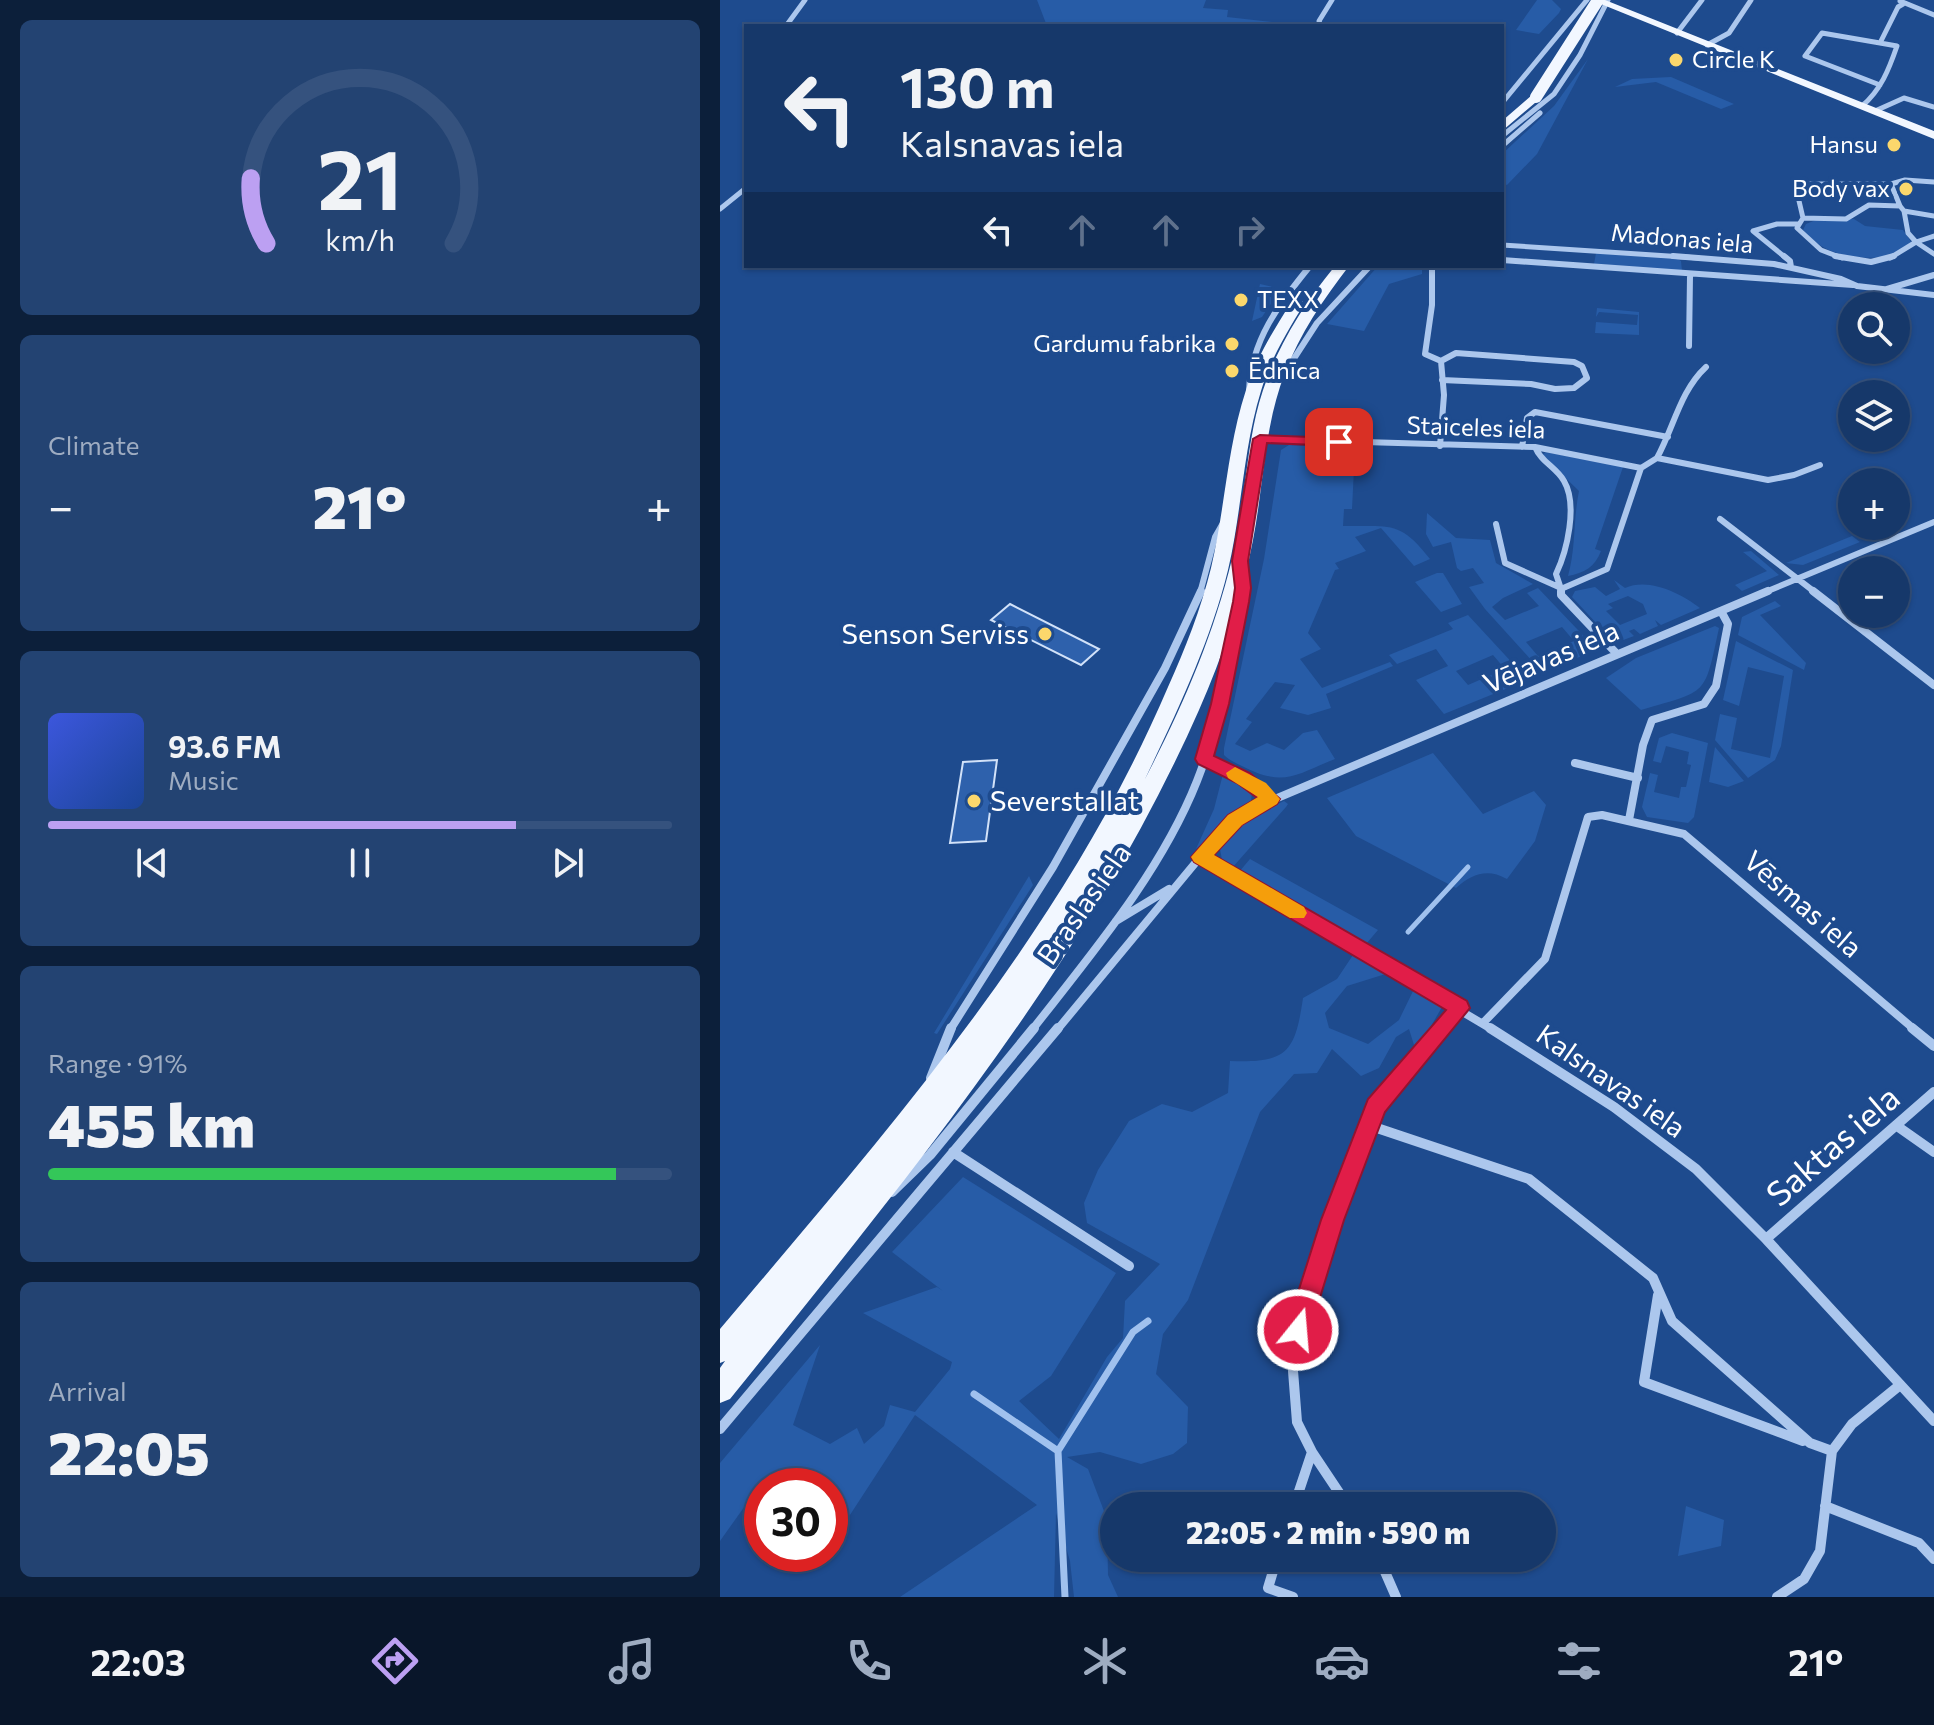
<!DOCTYPE html>
<html lang="en">
<head>
<meta charset="utf-8">
<style>
	:root { --surface:#16386a; --page:#234372; --text:#f1f3f6; --muted:#9eacc1; --line:#35527e; --accent:#bca0f2 }
	body { margin:0; font-family:Commissioner,sans-serif; background:var(--page); color:var(--text); height:100vh; display:flex; flex-direction:column; font-size:30px; white-space:nowrap }
	* { box-sizing:border-box; margin:0 }
	p { font-size:26px; color:var(--muted) }
	.icon { flex:none; width:44px; height:44px; fill:none; stroke:currentColor; stroke-width:2; stroke-linecap:round; stroke-linejoin:round }
	.map { position:relative; flex:1; overflow:hidden }
	.details { display:flex; flex-direction:column; gap:20px; padding:20px; background:#0c1f3a; width:720px }
	.details>* { flex:none }
	.banner { position:absolute; left:24px; top:24px; width:760px; height:244px; border-radius:0px; box-shadow:0 2px 6px #0004,0 0 0 2px var(--line); background:#16386a; color:var(--text); overflow:hidden }
	.fabs { position:absolute; left:1118px; top:292px; display:grid; gap:16px }
	.fabs a { display:grid; place-items:center; width:72px; height:72px; border-radius:50%; background:var(--surface); box-shadow:0 2px 6px #0004,0 0 0 2px var(--line); font-size:40px }
	.speed { position:absolute; left:24px; top:1468px; display:flex; gap:16px; font-size:40px; font-weight:700; text-align:center }
	.speed>* { display:grid; place-content:center; width:104px; height:104px; border-radius:50%; background:var(--surface); box-shadow:0 2px 6px #0004,0 0 0 2px var(--line); line-height:1 }
	.speed .limit { border:12px solid #d22; background:#fff; color:#111 }
	.pin { position:absolute; display:grid; place-items:center; width:68px; height:68px; color:#fff; margin:-34px; border-radius:16px; box-shadow:0 4px 12px #0006 }
	.me { position:absolute; width:88px; margin:-44px; rotate:17deg; stroke-linejoin:round; filter:drop-shadow(0 0 6px #0008) }
	.turn { display:flex; align-items:center; gap:28px; height:168px; padding:0 24px; font-size:36px }
	.turn .icon { width:104px; height:104px; stroke-width:2.5 }
	.turn b { display:block; font-size:56px; line-height:68px }
	.lanes { display:flex; align-items:center; height:76px; padding:0 24px; background:#0003; justify-content:center; gap:40px; direction:ltr }
	.lanes .off { opacity:.35 }
	.big { font-size:60px; font-weight:800; line-height:1.1 }
	.details .tile { flex:1; display:flex; flex-direction:column; justify-content:center; gap:12px; min-width:0; padding:0 28px; border-radius:12px; background:var(--page) }
	.details .dial { align-items:center; gap:0 }
	.dial svg { height:208px; overflow:visible; fill:none; stroke:var(--line); stroke-width:7; stroke-linecap:round; text-anchor:middle }
	.dial text { fill:var(--text); stroke:none }
	.song { display:flex; align-items:center; gap:24px }
	.cover { width:96px; height:96px; border-radius:12px; background:linear-gradient(135deg,hsl(230 70% 55%),hsl(220 70% 35%)) }
	.played { height:8px; border-radius:4px; background:linear-gradient(90deg,var(--accent) 75%,var(--line) 75%) }
	.keys { display:flex; justify-content:space-around; direction:ltr }
	.heat { display:flex; justify-content:space-between; align-items:center; font-size:44px; direction:ltr }
	.charge { height:12px; border-radius:6px; background:linear-gradient(90deg,#34c759 91%,var(--line) 0) }
	.trip { position:absolute; left:380px; top:1492px; width:456px; height:80px; border-radius:40px; background:var(--surface); box-shadow:0 2px 6px #0004,0 0 0 2px var(--line); font-weight:800; line-height:80px; text-align:center }
	.tabs { display:flex; height:128px; justify-content:space-around; align-items:center; background:#09162a; color:var(--muted) }
	.tabs .icon { width:56px; height:56px }
	.tabs .current { color:var(--accent) }
	.tabs b { font-size:36px; color:var(--text) }
	main { display:flex; flex:1; min-height:0 }
	.map>svg:first-child { display:block }
	.green { fill:#275ca7; fill-rule:evenodd }
	.lines { fill:none; stroke-linecap:round; stroke-linejoin:round }
	.stream-far1 { stroke:#a0c1ee; stroke-width:5 }
	.stream { stroke:#a0c1ee; stroke-width:7 }
	.building { fill:#2e61ac; stroke:#d2e2f9; stroke-width:2 }
	.street-far3 { stroke:#acc7ed; stroke-width:5 }
	.street-far2 { stroke:#acc7ed; stroke-width:6 }
	.street-far1 { stroke:#acc7ed; stroke-width:8 }
	.street { stroke:#acc7ed; stroke-width:10 }
	.primary { fill:#f2f7ff; fill-rule:evenodd }
	.primary-bridge { stroke:#f2f7ff; stroke-width:12 }
	.route { fill:#e11d48; stroke:#92132f; stroke-width:2 }
	.slow { fill:#f59e0b }
	.poi-dot { fill:#fbd76c; stroke:#1e4b8e; stroke-width:3 }
	.labels { text-anchor:middle; stroke-width:8; stroke-linejoin:round; paint-order:stroke }
	.far-poi-label { font-size:24px; fill:#fff; stroke:#1e4b8e; text-anchor:start }
	.far-street-label { font-size:24px; fill:#fff; stroke:#1e4b8e }
	.poi-label { font-size:28px; fill:#fff; stroke:#1e4b8e; text-anchor:end }
	.street-label { font-size:28px; fill:#fff; stroke:#1e4b8e }
	.near-street-label { font-size:34px; fill:#fff; stroke:#1e4b8e }
</style>
</head>
<body>
<main>
<section class="details">
<div class="tile dial"><svg viewBox="0 0 100 80">
<path d="M14 69A42 42 0 1 1 86 69"/>
<path d="M14 69A42 42 0 0 1 8 44" stroke="#bca0f2"/>
<text x="50" y="56" font-size="32" font-weight="700">21</text>
<text x="50" y="72" font-size="11">km/h</text>
</svg></div>
<div class="tile"><p>Climate</p>
<div class="heat"><a>−</a><b class="big">21°</b><a>+</a></div>
</div>
<div class="tile">
<div class="song"><i class="cover"></i><div><b>93.6 FM</b><p>Music</p></div></div>
<div class="played"></div>
<div class="keys"><svg class="icon" aria-label="previous" viewBox="0 0 24 24"><path d="M18 5L8 12l10 7zM5 5v14"/></svg><svg class="icon" aria-label="pause" viewBox="0 0 24 24"><path d="M8 5v14M16 5v14"/></svg><svg class="icon" aria-label="next" viewBox="0 0 24 24"><path d="M6 5l10 7-10 7zM19 5v14"/></svg></div>
</div>
<div class="tile"><p>Range · 91%</p><b class="big">455 km</b><div class="charge"></div></div>
<div class="tile"><p>Arrival</p><b class="big">22:05</b></div>
</section>
<div class="map">
<svg width="1214" height="1597" viewBox="0 0 1214 1597">
	<rect width="100%" height="100%" fill="#1e4b8e"/>
	<path class="green" d="M 317,0 L 486,0 L 483,8 L 508,10 L 507,17 L 587,26 L 327,26 Z
		M 817,0 L 832,0 L 841,9 L 839,13 L 819,34 L 796,30 Z
		M 868,59 L 817,154 L 787,185 L 782,183 L 782,154 L 834,106 Z
		M 951,77 L 1014,104 L 1001,109 L 936,82 L 895,87 L 912,79 Z
		M 1134,219 L 1145,226 L 1183,230 L 1192,243 C 1165,268 1104,260 1083,230 L 1086,224 L 1096,220 Z
		M 876,253 L 956,258 L 961,261 L 962,271 L 874,264 Z
		M 658,266 L 702,266 L 702,274 L 669,284 L 644,331 L 607,324 Z
		M 540,284 L 561,289 L 542,317 L 532,321 Z
		M 877,308 L 919,312 L 919,335 L 875,333 L 876,322 L 917,325 L 918,315 L 879,312 L 876,317 Z
		M 569,445 L 635,448 L 632,509 L 624,509 L 623,526 C 669,527 679,519 710,559 L 694,566 L 661,528 L 635,537 L 646,551 L 615,563 L 619,569 L 615,570 L 588,633 L 601,649 L 580,659 L 602,688 L 670,662 L 673,666 L 606,694 L 611,708 L 588,715 L 560,708 L 575,685 L 555,682 L 526,719 L 532,722 L 515,744 L 530,751 L 547,743 L 564,750 L 583,733 L 597,730 L 615,759 C 577,774 565,787 526,768 C 518,764 510,761 504,755 L 504,748 L 544,559 L 561,450 Z
		M 826,452 L 903,467 L 875,549 L 881,551 C 875,567 864,573 848,576 C 856,548 853,520 859,491 L 822,455 Z
		M 707,513 L 736,538 L 770,540 L 776,563 L 813,584 L 783,598 L 772,607 L 785,620 L 819,606 L 807,593 L 818,588 L 877,650 L 822,672 L 765,609 L 749,587 L 764,583 L 753,568 L 741,571 L 737,568 L 731,542 L 713,547 L 706,534 ZM 842,627 L 854,641 L 818,656 L 806,642 Z
		M 1132,536 L 1140,542 L 1083,565 L 1066,563 Z
		M 1031,551 L 1059,575 L 1022,591 L 1015,585 L 1047,571 L 1023,552 Z
		M 717,573 L 723,573 L 742,604 L 721,612 L 695,582 Z
		M 894,580 L 905,588 C 929,577 962,594 980,608 L 941,625 L 935,620 L 938,626 L 920,634 L 914,629 L 909,631 L 914,636 L 898,642 L 892,640 L 852,597 L 855,591 L 875,587 L 886,596 L 900,589 ZM 908,596 L 923,604 L 927,614 L 900,625 L 886,611 L 893,608 L 888,604 Z
		M 1055,601 L 1061,606 L 1040,615 L 1086,663 L 1084,670 L 1018,635 L 1022,617 Z
		M 748,615 L 808,680 L 724,714 L 696,680 L 728,666 L 716,649 L 677,664 L 669,655 L 733,629 L 728,623 ZM 773,655 L 785,669 L 748,685 L 736,671 Z
		M 995,626 L 999,628 C 984,697 989,690 921,710 L 886,678 L 916,658 Z
		M 1016,641 L 1073,670 L 1061,746 L 1055,760 L 1028,778 L 995,740 L 1000,714 L 1017,718 L 1011,749 L 1050,758 L 1064,676 L 1028,667 L 1019,706 L 1003,700 Z
		M 952,733 L 988,743 L 974,817 L 968,823 L 927,817 L 922,807 L 930,773 L 938,775 L 934,792 L 959,798 L 961,787 L 966,787 L 971,765 L 967,764 L 969,752 L 946,746 L 941,763 L 933,761 L 939,738 Z
		M 995,747 L 1024,781 L 1008,787 L 989,782 Z
		M 713,753 L 763,814 L 814,791 L 826,805 L 815,841 L 787,879 C 767,868 752,874 736,888 L 636,836 L 607,798 Z
		M 503,774 L 527,786 L 532,792 L 531,802 L 476,849 L 494,809 Z
		M 564,801 L 568,804 L 566,807 L 512,868 L 502,860 L 500,849 L 513,831 L 539,813 Z
		M 530,859 L 658,930 L 646,944 L 519,872 Z
		M 309,876 L 313,885 L 217,1034 L 214,1033 Z
		M 635,952 L 672,972 L 627,986 L 605,1013 L 609,1028 L 648,1044 L 679,1020 L 695,987 L 722,1007 L 707,1033 L 694,1045 L 689,1029 L 676,1037 L 659,1068 L 641,1076 L 612,1049 L 597,1073 L 574,1074 L 540,1112 L 468,1300 L 443,1334 L 436,1374 L 468,1407 L 467,1443 L 453,1454 L 421,1464 L 380,1452 L 347,1457 L 368,1469 L 387,1519 L 388,1575 L 398,1597 L 354,1597 L 350,1561 L 336,1513 L 334,1597 L 180,1597 L 317,1505 L 195,1415 L 128,1518 L 110,1499 L 110,1486 L 42,1486 L 42,1490 L 37,1489 L 0,1541 L 0,1463 L 100,1345 L 73,1425 L 110,1444 L 137,1428 L 144,1444 L 164,1426 L 170,1405 L 195,1412 L 230,1369 L 232,1362 L 143,1313 L 217,1287 L 223,1291 L 172,1252 L 243,1177 L 396,1273 L 331,1376 L 299,1401 L 339,1439 L 387,1357 L 403,1338 L 405,1301 L 440,1264 L 367,1223 L 364,1203 L 378,1170 L 409,1121 L 442,1104 L 472,1112 L 508,1093 L 510,1061 C 567,1063 575,1053 583,998 L 617,979 Z
		M 966,1506 L 1004,1520 L 1001,1546 L 958,1556 Z"/>
	<g class="lines">
		<path class="stream-far1" d="M 688,932 L 748,867"/>
		<path class="stream" d="M 254,1394 L 338,1451 L 413,1332 L 428,1321
			M 338,1451 L 345,1597"/>
	</g>
	<path class="building" d="M 290,604 L 379,649 L 361,665 L 271,620 Z
		M 277,760 L 266,841 L 230,843 L 243,762 Z"/>
	<g class="lines">
		<path class="street-far3" d="M 1180,1 L 1214,15
			M 66,26 L 85,0
			M 601,26 L 599,21 L 612,0
			M 957,33 L 982,0
			M 1160,43 L 1102,33 L 1085,56 L 1160,85
			M 987,45 L 1009,33 L 1031,0
			M 26,90 L 26,106
			M 782,103 L 867,0
			M 1142,106 C 1161,90 1169,69 1177,46 L 1160,43 L 1178,7 L 1183,4
			M 1155,111 L 1184,98 L 1214,107
			M 782,136 L 834,94 L 860,55 L 888,0
			M 782,146 L 820,113
			M 1171,184 L 1185,180 L 1214,182
			M 0,209 L 26,188
			M 1184,211 L 1188,233 L 1196,242 L 1214,236
			M 1083,218 L 1126,219 L 1149,205 L 1180,206 L 1184,211 L 1214,216
			M 782,245 L 979,258
			M 1066,258 L 1033,231 L 1057,224 L 1078,224
			M 1122,258 L 1101,250 L 1077,228 L 1083,218 L 1076,188 L 1079,184 L 1171,184 L 1180,206
			M 1170,258 L 1196,242 L 1214,254"/>
		<path class="street-far2" d="M 953,256 L 1054,264 L 1121,279 L 1137,286 L 1214,295
			M 1064,256 L 1070,261 L 1071,267
			M 1115,256 L 1151,262 L 1174,256
			M 782,260 L 1133,285
			M 712,266 L 712,305 L 705,354 L 721,361 L 724,395 L 720,446
			M 1167,289 L 1214,275
			M 969,346 L 970,276
			M 721,361 L 736,353 L 854,362 L 862,366 L 867,378 L 854,388 L 835,389 L 811,384 L 722,380
			M 562,377 L 597,323 L 650,266
			M 529,391 C 531,340 559,304 590,266
			M 540,439 L 815,447 L 921,468 L 937,458 L 1048,480 L 1074,475 L 1100,465
			M 802,447 L 807,418 L 815,412 L 948,437
			M 815,447 C 821,462 836,467 844,481 C 858,505 847,551 836,574 L 841,589
			M 937,458 C 954,427 960,391 986,367
			M 1000,519 L 1096,593
			M 776,524 L 785,563 L 841,588
			M 522,578 L 522,593
			M 480,593 L 495,537 L 503,523
			M 841,593 L 841,589 L 887,569 L 921,468
			M 1043,593 L 1214,522"/>
		<path class="street-far1" d="M 841,591 L 841,595 L 897,654
			M 1093,591 L 1214,685
			M 484,759 L 524,778 L 551,799
			M 855,763 L 918,778
			M 909,820 L 923,745 L 932,720 L 984,704 L 996,686 L 1008,624 L 1001,611
			M 481,857 L 773,1030
			M 396,921 L 449,889
			M 763,1023 L 825,959 L 868,817 L 882,815 L 964,834 L 1195,1030
			M 230,1030 L 333,867 L 445,668 L 481,591
			M 312,1030 C 372,953 441,872 477,781 C 501,720 512,655 523,591
			M 337,1030 L 486,850 L 543,804 L 1048,591
			M 722,1030 L 740,1008"/>
		<path class="street" d="M 770,1028 L 894,1107 L 976,1169 L 1046,1239 L 1214,1421
			M 1192,1028 L 1214,1046
			M 211,1078 L 231,1028
			M 648,1125 L 809,1179 L 933,1278 L 952,1321 L 1090,1443 L 1112,1451
			M 1177,1126 L 1214,1152
			M 233,1152 L 409,1266
			M 172,1192 L 210,1155 L 314,1028
			M 1046,1239 L 1214,1092
			M 938,1295 L 924,1382 L 1083,1441
			M 0,1429 L 338,1028
			M 574,1506 L 592,1452
			M 628,1506 L 592,1452 L 577,1422 L 572,1358 L 613,1220 L 656,1106 L 723,1028
			M 1105,1506 L 1199,1543 L 1214,1559
			M 557,1558 L 548,1588 L 573,1597
			M 659,1558 L 676,1597
			M 1057,1597 L 1084,1579 L 1100,1551 L 1112,1451 L 1132,1424 L 1180,1385"/>
		<path class="primary" d="M 871,0 L 885,0 L 1214,131 L 1214,139 Z
			M 812,95 L 822,97 L 782,131 L 782,121 Z
			M 615,266 L 629,266 C 603,300 580,333 565,373 C 544,426 544,484 533,540 C 522,598 503,656 479,710 C 366,966 183,1183 10,1399 L 0,1403 L 0,1368 L 5,1361 L 0,1363 L 0,1329 C 169,1129 344,931 448,687 C 465,649 481,609 491,568 C 505,509 507,448 526,390 C 536,359 553,331 570,304 L 582,301 L 584,304 C 567,332 550,360 541,391 C 523,449 522,511 508,570 C 490,643 457,712 425,779 C 462,708 493,637 512,559 C 524,512 525,463 536,415 C 549,359 579,310 615,266 Z"/>
		<path class="primary-bridge" d="M 816,97 L 878,0"/>
	</g>
	<path class="route" d="M 540,435 L 619,438 L 626,442 L 619,446 L 547,443 L 528,561 L 531,588 L 529,602 L 509,704 L 494,756 L 530,773 L 560,799 L 557,804 L 522,825 L 494,855 L 747,1001 L 750,1008 L 665,1112 L 624,1220 L 590,1330 L 587,1338 L 578,1342 L 570,1338 L 566,1330 L 601,1220 L 648,1099 L 726,1010 L 474,862 L 471,857 L 508,815 L 537,798 L 517,783 L 478,764 L 475,759 L 491,704 L 513,602 L 515,588 L 512,561 L 533,439 Z"/>
	<path class="slow" d="M 515,767 L 546,783 L 560,799 L 557,804 L 522,825 L 494,855 L 584,907 L 587,913 L 584,918 L 570,918 L 474,862 L 471,857 L 508,815 L 538,797 L 508,778 L 506,773 Z"/>
	<g class="poi-dot">
		<circle cx="956" cy="60" r="8"/>
		<circle cx="1174" cy="145" r="8"/>
		<circle cx="1186" cy="189" r="8"/>
		<circle cx="521" cy="300" r="8"/>
		<circle cx="512" cy="344" r="8"/>
		<circle cx="512" cy="371" r="8"/>
		<circle cx="325" cy="634" r="8"/>
		<circle cx="254" cy="801" r="8"/>
	</g>
	<g class="labels">
		<g class="far-poi-label">
			<text x="972" y="68">Circle K</text>
			<text x="1158" y="153" text-anchor="end">Hansu</text>
			<text x="1170" y="197" text-anchor="end">Body vax</text>
			<text x="537" y="308">TEXX</text>
			<text x="496" y="352" text-anchor="end">Gardumu fabrika</text>
			<text x="528" y="379">Ēdnīca</text>
		</g>
		<g class="far-street-label">
			<text transform="translate(962 239) rotate(5)" y="8">Madonas iela</text>
			<text transform="translate(756 428) rotate(2)" y="8">Staiceles iela</text>
		</g>
		<g class="poi-label">
			<text x="309" y="644">Senson Serviss</text>
			<text x="270" y="811" text-anchor="start">Severstallat</text>
		</g>
		<g class="street-label">
			<text transform="translate(831 657) rotate(-23)" y="10">Vējavas iela</text>
			<text transform="translate(364 904) rotate(-55)" y="10">Braslas iela</text>
			<text transform="translate(1083 904) rotate(41)" y="10">Vēsmas iela</text>
			<text transform="translate(891 1081) rotate(35)" y="10">Kalsnavas iela</text>
		</g>
		<g class="near-street-label">
			<text transform="translate(1113 1146) rotate(-41)" y="12">Saktas iela</text>
		</g>
	</g>
</svg>
<div class="fabs">
<a><svg class="icon" aria-label="search" viewBox="0 0 24 24"><circle cx="10" cy="10" r="6"/><path d="M15 15l6 6"/></svg></a>
<a><svg class="icon" aria-label="layers" viewBox="0 0 24 24"><path d="M12 4l9 5-9 5-9-5zM3 14l9 5 9-5"/></svg></a>
<a>+</a>
<a>−</a>
</div>
<div class="speed"><div class="limit">30</div></div>
<div class="pin" style="left:619px;top:442px;background:#d93025"><svg class="icon" aria-label="arrive" viewBox="0 0 24 24"><path d="M6 21V4h12l-3 4 3 4H6"/></svg></div>
<svg class="me" style="left:578px;top:1330px" viewBox="-20 -20 40 40"><circle r="17" fill="#e11d48" stroke="#fff" stroke-width="3"/><path d="M0-11L8 9 0 5-8 9z" fill="#fff"/></svg>
<div class="trip">22:05 · 2 min · 590 m</div>
<div class="banner">
<div class="turn"><svg class="icon" aria-label="left" viewBox="0 0 24 24"><path d="M17 20v-9H6M10 6l-5 5 5 5"/></svg><div><b>130 m</b>Kalsnavas iela</div></div>
<div class="lanes"><svg class="icon" aria-label="left" viewBox="0 0 24 24"><path d="M17 20v-9H6M10 6l-5 5 5 5"/></svg><svg class="icon off" aria-label="ahead" viewBox="0 0 24 24"><path d="M12 20V5M6 11l6-6 6 6"/></svg><svg class="icon off" aria-label="ahead" viewBox="0 0 24 24"><path d="M12 20V5M6 11l6-6 6 6"/></svg><svg class="icon off" aria-label="right" viewBox="0 0 24 24"><path d="M7 20v-9h11M14 6l5 5-5 5"/></svg></div>
</div>
</div>
</main>
<nav class="tabs">
<b>22:03</b>
<svg class="icon current" aria-label="directions" viewBox="0 0 24 24"><path d="M12 3l9 9-9 9-9-9zM9 14v-3h6M13 9l2 2-2 2"/></svg>
<svg class="icon" aria-label="music" viewBox="0 0 24 24"><path d="M9 18V5l10-2v13"/><circle cx="6" cy="18" r="3"/><circle cx="16" cy="16" r="3"/></svg>
<svg class="icon" aria-label="phone" viewBox="0 0 24 24"><path d="M5 4h4l2 5-3 2q2 4 5 5l2-3 5 2v4C11 20 4 13 5 4z"/></svg>
<svg class="icon" aria-label="climate" viewBox="0 0 24 24"><path d="M12 3v18M4 7l16 10M4 17L20 7"/></svg>
<svg class="icon" aria-label="car" viewBox="0 0 24 24"><path d="M5 17H2v-5l4-1 3-4h7l3 4 3 1v5h-3M9 17h6M6 11h13"/><circle cx="7" cy="17" r="2"/><circle cx="17" cy="17" r="2"/></svg>
<svg class="icon" aria-label="filters" viewBox="0 0 24 24"><path d="M4 7h16M4 17h16"/><circle cx="9" cy="7" r="2"/><circle cx="15" cy="17" r="2"/></svg>
<b>21°</b>
</nav>
</body>
</html>
